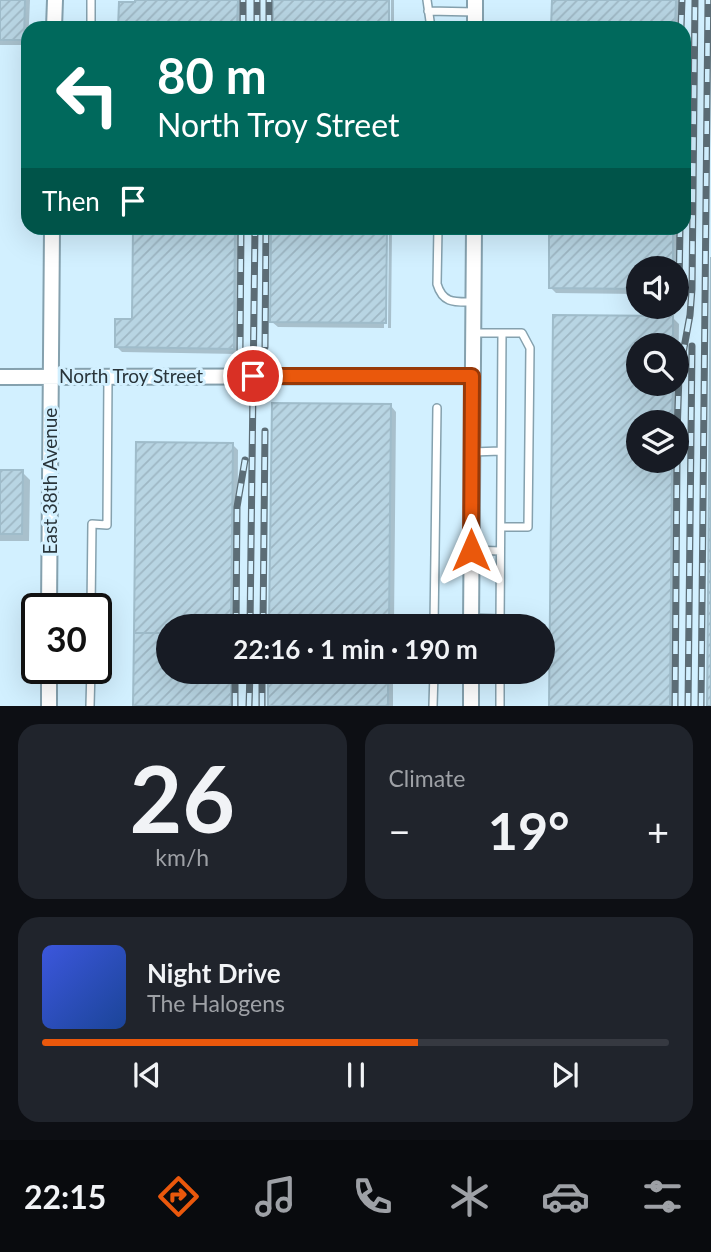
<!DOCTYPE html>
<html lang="en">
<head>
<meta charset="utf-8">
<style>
	:root { --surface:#171b24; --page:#20242c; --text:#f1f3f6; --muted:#9ea1a6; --line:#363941; --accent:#ea580c }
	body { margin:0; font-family:Lato,sans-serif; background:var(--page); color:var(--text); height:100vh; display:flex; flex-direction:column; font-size:26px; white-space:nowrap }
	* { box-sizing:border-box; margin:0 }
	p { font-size:23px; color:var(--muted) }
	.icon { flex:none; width:38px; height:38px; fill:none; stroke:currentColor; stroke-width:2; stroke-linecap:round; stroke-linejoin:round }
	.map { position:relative; height:706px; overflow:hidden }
	.drawer { display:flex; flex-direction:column; gap:18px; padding:18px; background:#0d0f14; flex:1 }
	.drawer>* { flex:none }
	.guide { position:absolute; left:21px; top:21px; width:670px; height:214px; border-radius:21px; box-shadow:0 7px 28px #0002; background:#00695c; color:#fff; overflow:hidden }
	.controls { position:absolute; left:626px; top:256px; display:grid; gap:14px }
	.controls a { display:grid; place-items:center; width:63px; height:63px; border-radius:50%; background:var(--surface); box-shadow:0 7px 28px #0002; font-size:35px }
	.speed { position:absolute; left:21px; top:593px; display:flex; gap:14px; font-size:35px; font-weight:700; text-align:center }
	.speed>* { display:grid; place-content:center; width:91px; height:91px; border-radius:50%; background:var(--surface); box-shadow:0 7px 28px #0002; line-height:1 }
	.speed .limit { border:4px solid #111; border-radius:10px; background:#fff; color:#111 }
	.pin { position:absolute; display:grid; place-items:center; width:60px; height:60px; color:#fff; margin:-30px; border:4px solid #fff; border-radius:50%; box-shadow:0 2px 7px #0007 }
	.me { position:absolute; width:77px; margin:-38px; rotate:0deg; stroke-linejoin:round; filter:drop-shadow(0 0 5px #0008) }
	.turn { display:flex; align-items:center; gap:24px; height:147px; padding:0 21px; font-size:32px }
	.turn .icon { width:91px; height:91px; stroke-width:2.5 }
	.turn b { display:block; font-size:49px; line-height:60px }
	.then { display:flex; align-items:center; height:66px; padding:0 21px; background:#0003; gap:14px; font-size:26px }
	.big { font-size:52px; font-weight:700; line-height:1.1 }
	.drawer .widget { flex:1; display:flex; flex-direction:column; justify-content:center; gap:10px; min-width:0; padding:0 24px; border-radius:21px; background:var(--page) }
	.drawer .dial { align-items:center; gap:0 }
	.dial b { font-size:91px; line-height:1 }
	.song { display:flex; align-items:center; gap:21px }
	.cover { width:84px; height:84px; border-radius:10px; background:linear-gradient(135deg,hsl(230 70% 55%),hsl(220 70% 35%)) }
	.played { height:7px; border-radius:4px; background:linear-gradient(90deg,var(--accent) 60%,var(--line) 60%) }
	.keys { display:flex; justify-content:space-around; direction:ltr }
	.heat { display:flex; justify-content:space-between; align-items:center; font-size:38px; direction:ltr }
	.drawer .tiles { flex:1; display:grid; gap:18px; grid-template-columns:1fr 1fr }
	.widget:last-child { grid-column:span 2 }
	.trip { position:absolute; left:156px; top:614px; width:399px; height:70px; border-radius:35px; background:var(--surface); box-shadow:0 7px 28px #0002; font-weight:700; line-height:70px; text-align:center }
	.menu { display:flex; height:112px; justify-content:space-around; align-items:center; background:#090b0e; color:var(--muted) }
	.menu .icon { width:49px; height:49px }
	.menu .active { color:var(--accent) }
	.menu b { font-size:32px; color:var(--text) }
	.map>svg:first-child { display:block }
	.shadow { fill:#0003; fill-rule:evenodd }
	.building { fill:url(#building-hatch); stroke:#9fbcca; stroke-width:2 }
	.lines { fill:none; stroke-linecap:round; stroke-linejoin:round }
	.lane-casing { stroke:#85a1ae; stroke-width:10 }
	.street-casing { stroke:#85a1ae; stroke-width:18 }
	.lane { stroke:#fff; stroke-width:7 }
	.street { stroke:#fff; stroke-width:14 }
	.rail-casing { stroke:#5c6d76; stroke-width:7 }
	.rail { stroke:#d2f0ff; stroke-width:4.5; stroke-dasharray:13; stroke-linecap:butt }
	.route-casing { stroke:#983908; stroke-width:18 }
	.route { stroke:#ea580c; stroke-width:12 }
	.labels { text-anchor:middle; stroke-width:6; stroke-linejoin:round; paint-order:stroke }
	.street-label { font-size:19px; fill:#29343a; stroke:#d2f0ff }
</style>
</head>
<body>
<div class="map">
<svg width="711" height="706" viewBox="0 0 711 706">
	<defs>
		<pattern id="building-hatch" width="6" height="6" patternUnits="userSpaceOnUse" patternTransform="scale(1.75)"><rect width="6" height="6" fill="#b8d5e3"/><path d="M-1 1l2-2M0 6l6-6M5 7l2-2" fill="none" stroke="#9eb7c4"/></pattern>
	</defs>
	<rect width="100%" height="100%" fill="#d2f0ff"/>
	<path class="shadow" d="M 0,0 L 30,0 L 28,45 L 0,45 Z
		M 137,0 L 243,0 L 243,28 L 120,28 L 137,4 Z
		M 391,0 L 394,0 L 394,28 L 391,28 Z
		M 553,0 L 681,0 L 681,28 L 553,28 Z
		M 135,228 L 240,228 L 239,354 L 122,352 L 117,347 L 134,321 Z
		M 273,228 L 385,228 L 384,328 L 278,327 L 272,322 Z
		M 389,228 L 392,228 L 391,328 L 388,328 Z
		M 551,228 L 679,228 L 678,294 L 677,268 L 639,268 L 639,294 L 556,293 L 550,287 Z
		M 555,317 L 673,318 L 679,324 L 677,455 L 677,422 L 639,422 L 639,460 L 677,460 L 675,706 L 551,706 ZM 639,345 L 677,345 L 677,383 L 639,383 Z
		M 273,405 L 391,406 L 396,412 L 394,626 L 271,626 Z
		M 232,444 L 238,450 L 237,626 L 168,626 L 168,672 L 236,672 L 236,706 L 135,706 Z
		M 0,472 L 22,472 L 30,480 L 29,541 L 0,541 Z
		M 270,672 L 393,672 L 393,706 L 270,706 Z"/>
	<path class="building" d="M 0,0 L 25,0 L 24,40 L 0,40 Z
		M 135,0 L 238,0 L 237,28 L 118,28 L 119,2 L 135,2 Z
		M 273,0 L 389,0 L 389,28 L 273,28 Z
		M 552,0 L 676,0 L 675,28 L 551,28 Z
		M 133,228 L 235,228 L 234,349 L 115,347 L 115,319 L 132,319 Z
		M 271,228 L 387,228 L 386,323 L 270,322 Z
		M 549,228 L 673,228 L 673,268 L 639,268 L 639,289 L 549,288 Z
		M 711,257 L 711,706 L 707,706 Z
		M 553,315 L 673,316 L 673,345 L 639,345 L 639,383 L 673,383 L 672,422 L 639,422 L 639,460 L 672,460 L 670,706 L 549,706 Z
		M 272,403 L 391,404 L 389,626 L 269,626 Z
		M 136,442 L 233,443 L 231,626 L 168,626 L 168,633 L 134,633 Z
		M 0,470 L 23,470 L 22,534 L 0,534 Z
		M 134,633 L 168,633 L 168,672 L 231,672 L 231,706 L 133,706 Z
		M 268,672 L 388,672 L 388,706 L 268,706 Z"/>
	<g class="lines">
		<g class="lane-casing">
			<path id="lane" d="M 427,0 L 431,28
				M 428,11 L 475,12
				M 91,28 L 91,0
				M 438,228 L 437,284 C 443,304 455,302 473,302
				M 473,333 L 502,333 L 500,626
				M 472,452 L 501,451
				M 501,527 L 528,527 L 530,348 L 522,333 L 502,333
				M 471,550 L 500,551
				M 91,609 L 92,524 L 107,525 L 108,377
				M 471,618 L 500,619
				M 434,626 L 437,408
				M 90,706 L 91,668
				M 433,706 L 434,672
				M 500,706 L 500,672"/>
		</g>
		<g class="street-casing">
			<path id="street" d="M 54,28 L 55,0
				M 475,28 L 475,0
				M 0,377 L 472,376
				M 49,609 L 52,228
				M 471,626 L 474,228
				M 49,706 L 49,668
				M 471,706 L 471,672"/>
		</g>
		<use href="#lane" class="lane"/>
		<use href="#street" class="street"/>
		<g class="rail-casing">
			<path id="rail" d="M 243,28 L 243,0
				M 257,28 L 257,0
				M 269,28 L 269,0
				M 681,28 L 682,0
				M 679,289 L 680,228
				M 265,347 L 266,228
				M 240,350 L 241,228
				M 677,435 L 679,375 L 690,315 L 692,289 L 695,0
				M 236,626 L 237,507 L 245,460
				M 250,626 L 255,228
				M 263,626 L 265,431
				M 235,706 L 235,672
				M 249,706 L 250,672
				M 262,706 L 262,672
				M 675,706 L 677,460
				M 688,706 L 692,346
				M 701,706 L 708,0"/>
		</g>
		<use href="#rail" class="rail"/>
	</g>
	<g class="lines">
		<g class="route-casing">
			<path id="route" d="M 253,376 L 472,376 L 471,550"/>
		</g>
		<use href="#route" class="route"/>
	</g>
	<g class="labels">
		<g class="street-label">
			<text x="131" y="383">North Troy Street</text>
			<text transform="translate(50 481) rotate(-90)" y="7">East 38th Avenue</text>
		</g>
	</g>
</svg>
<div class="controls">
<a><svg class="icon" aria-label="sound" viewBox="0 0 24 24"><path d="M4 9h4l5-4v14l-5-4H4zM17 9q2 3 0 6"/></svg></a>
<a><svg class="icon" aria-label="search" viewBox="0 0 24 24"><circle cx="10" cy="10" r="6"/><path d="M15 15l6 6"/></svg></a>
<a><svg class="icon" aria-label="layers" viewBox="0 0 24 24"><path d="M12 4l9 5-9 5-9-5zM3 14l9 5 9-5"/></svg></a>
</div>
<div class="speed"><div class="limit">30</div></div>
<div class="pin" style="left:253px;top:376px;background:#d93025"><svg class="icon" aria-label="arrive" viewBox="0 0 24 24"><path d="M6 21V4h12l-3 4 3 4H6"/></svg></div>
<svg class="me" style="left:471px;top:550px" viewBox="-20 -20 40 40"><path d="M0-17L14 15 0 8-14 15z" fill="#ea580c" stroke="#fff" stroke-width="4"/></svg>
<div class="trip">22:16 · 1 min · 190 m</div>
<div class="guide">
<div class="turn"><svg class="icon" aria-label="left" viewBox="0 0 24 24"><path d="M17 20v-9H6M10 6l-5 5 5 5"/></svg><div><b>80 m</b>North Troy Street</div></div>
<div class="then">Then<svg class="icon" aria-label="arrive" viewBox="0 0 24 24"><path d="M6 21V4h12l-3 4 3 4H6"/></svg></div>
</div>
</div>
<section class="drawer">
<div class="tiles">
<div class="widget dial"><b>26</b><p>km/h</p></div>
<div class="widget"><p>Climate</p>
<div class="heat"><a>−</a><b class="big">19°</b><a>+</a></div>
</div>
<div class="widget">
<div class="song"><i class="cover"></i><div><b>Night Drive</b><p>The Halogens</p></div></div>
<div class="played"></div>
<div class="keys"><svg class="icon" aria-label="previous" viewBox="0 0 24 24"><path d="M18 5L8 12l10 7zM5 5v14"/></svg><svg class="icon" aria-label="pause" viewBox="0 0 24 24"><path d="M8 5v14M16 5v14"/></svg><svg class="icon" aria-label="next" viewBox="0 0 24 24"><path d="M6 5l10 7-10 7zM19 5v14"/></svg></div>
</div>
</div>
</section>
<nav class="menu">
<b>22:15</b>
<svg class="icon active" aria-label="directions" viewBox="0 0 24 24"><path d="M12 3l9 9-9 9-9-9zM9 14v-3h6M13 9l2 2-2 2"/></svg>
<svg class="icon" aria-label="music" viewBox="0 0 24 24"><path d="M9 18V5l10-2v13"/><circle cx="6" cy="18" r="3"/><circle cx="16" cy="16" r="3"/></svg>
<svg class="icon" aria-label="phone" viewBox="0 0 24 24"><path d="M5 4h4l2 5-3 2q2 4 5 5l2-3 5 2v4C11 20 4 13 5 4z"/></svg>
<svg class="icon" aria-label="climate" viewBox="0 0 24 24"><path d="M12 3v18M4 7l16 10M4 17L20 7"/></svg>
<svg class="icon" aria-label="car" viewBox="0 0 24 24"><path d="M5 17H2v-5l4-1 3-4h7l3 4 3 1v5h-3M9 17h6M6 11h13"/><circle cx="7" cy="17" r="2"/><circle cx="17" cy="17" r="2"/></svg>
<svg class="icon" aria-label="filters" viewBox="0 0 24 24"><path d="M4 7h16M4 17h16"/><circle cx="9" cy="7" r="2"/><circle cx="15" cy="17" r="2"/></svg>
</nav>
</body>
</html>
